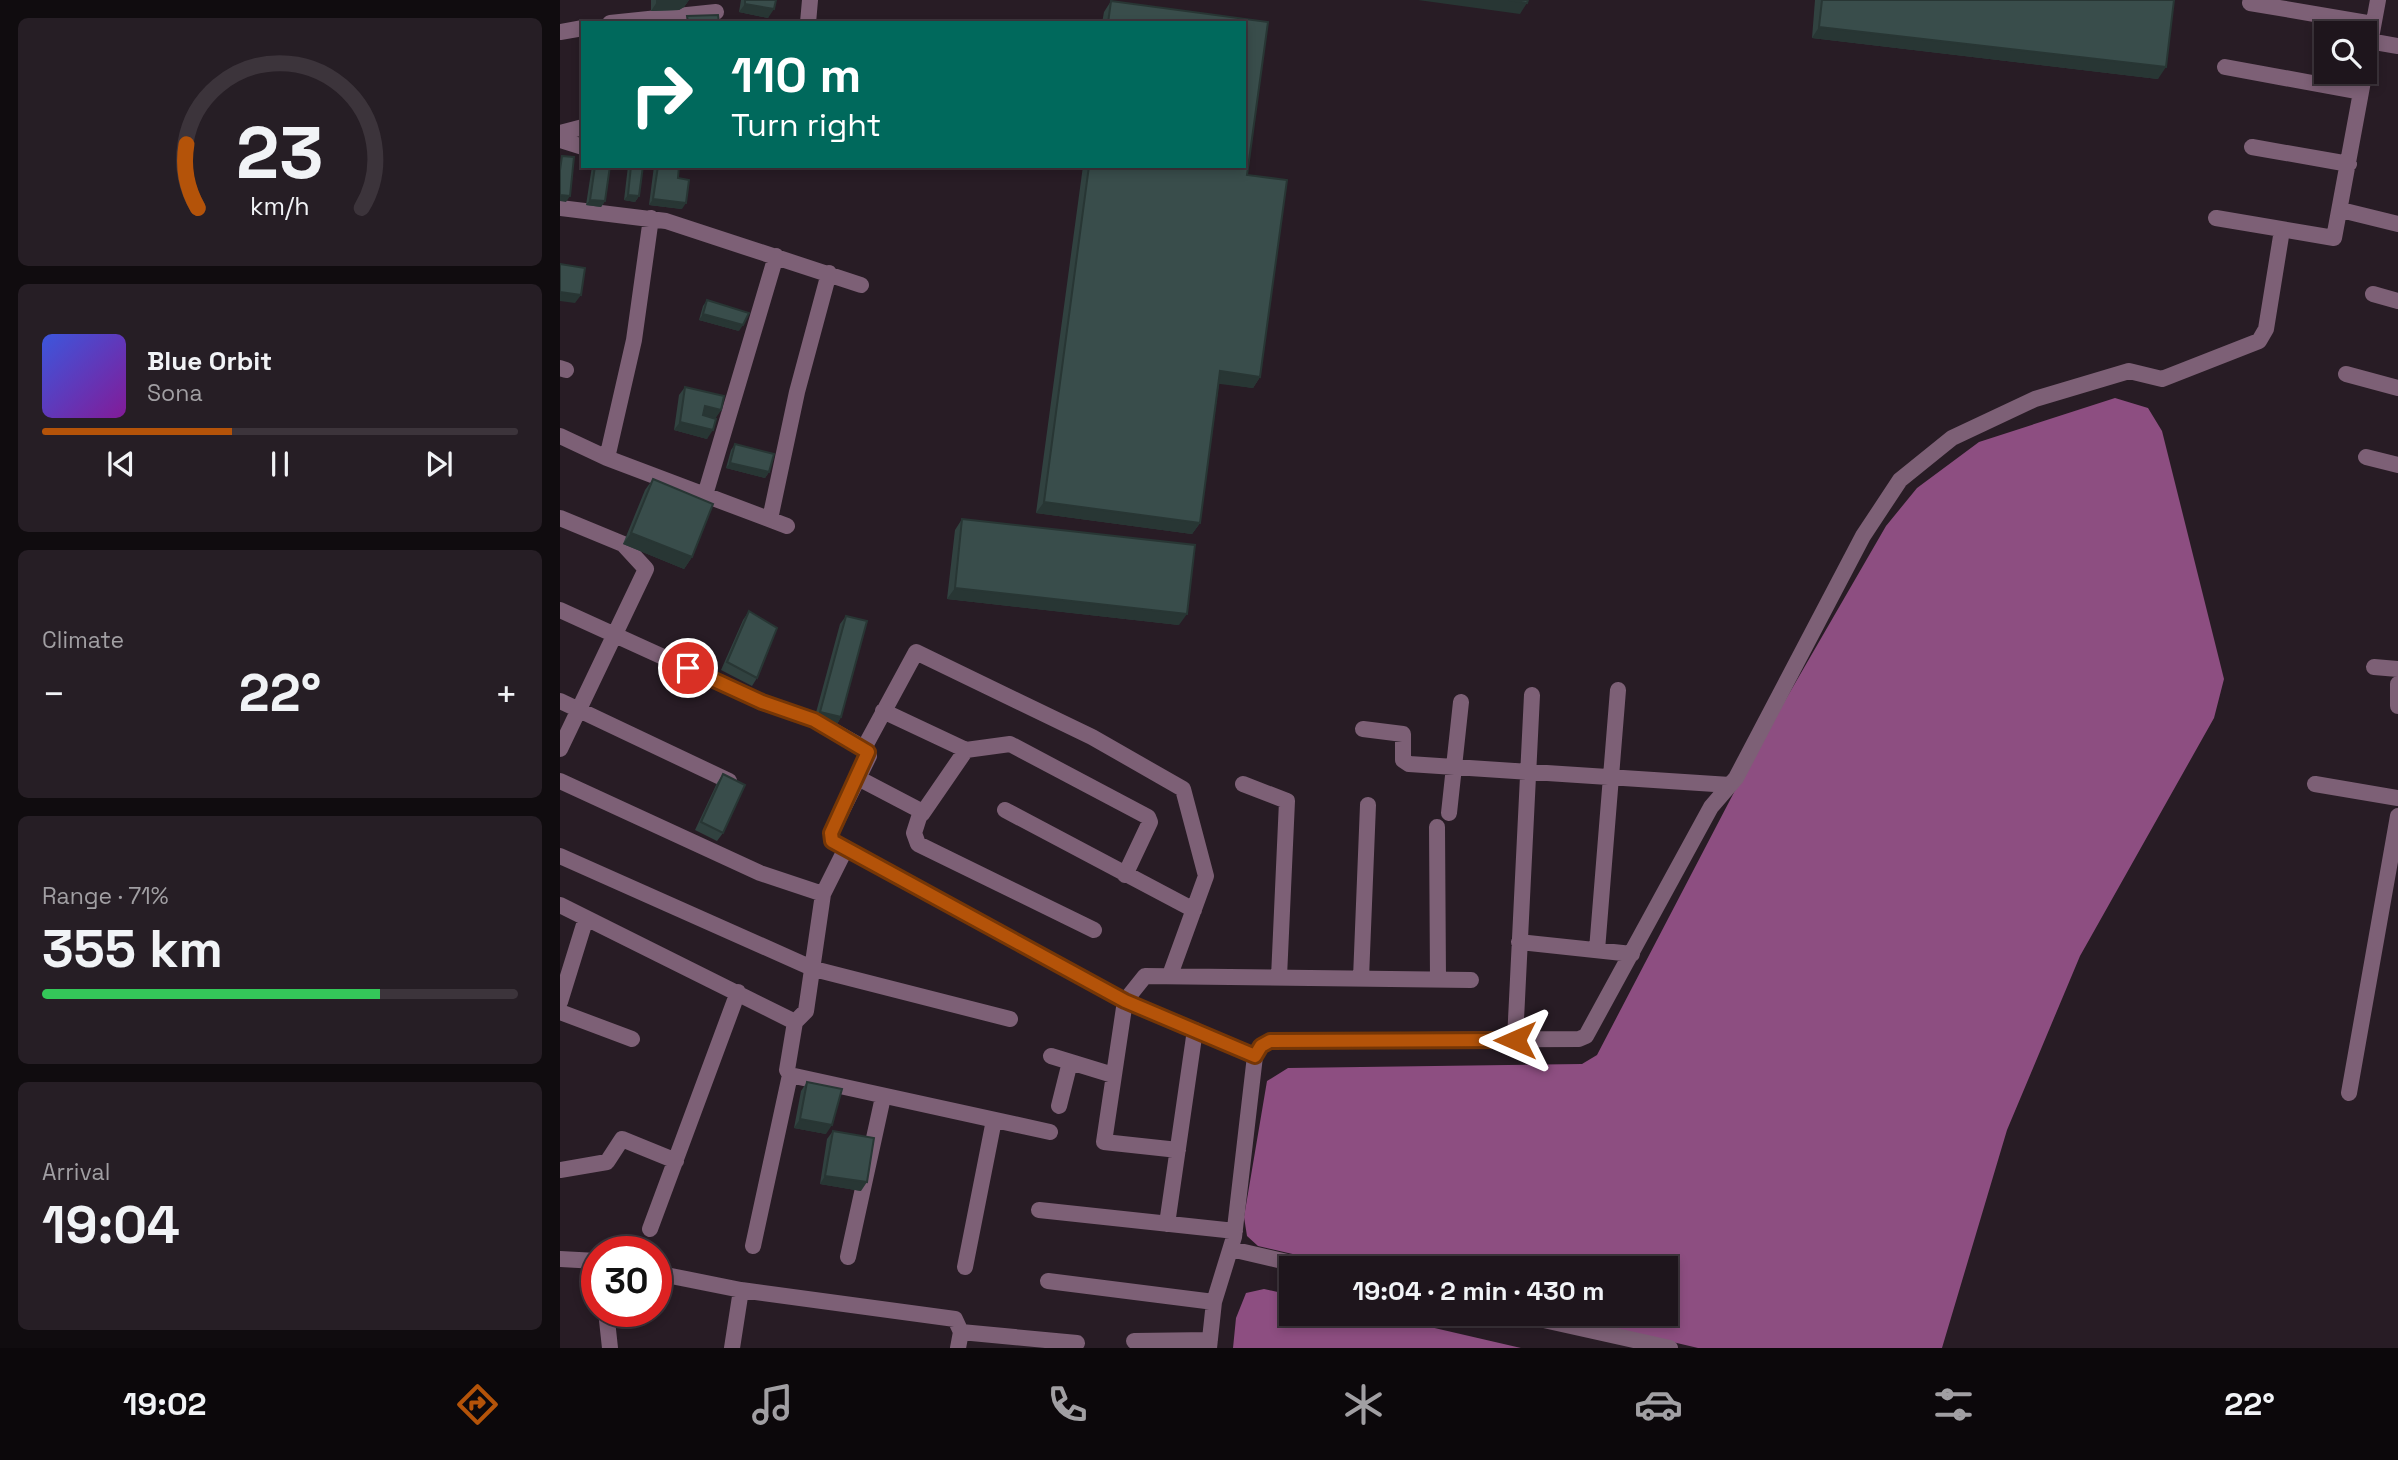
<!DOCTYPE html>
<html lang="en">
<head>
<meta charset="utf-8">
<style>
	:root { --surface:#1e151c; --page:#261e25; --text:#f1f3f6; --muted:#a19fa3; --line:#3c343b; --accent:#b45309 }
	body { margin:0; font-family:"Space Grotesk",sans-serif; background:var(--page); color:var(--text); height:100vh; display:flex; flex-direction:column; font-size:26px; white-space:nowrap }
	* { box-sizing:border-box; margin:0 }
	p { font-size:23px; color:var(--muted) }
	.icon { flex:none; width:38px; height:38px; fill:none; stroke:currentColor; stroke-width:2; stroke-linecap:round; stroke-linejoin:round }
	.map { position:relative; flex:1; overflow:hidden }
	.drawer { display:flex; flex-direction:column; gap:18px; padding:18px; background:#100c0f; width:560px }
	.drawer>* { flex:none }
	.top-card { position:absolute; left:21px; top:21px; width:665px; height:147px; border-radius:0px; box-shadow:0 4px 10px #0003,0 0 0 2px var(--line); background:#00695c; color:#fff; overflow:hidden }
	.tools { position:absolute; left:1754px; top:21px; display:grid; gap:14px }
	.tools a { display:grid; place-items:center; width:63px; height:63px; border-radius:0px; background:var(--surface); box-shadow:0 4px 10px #0003,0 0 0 2px var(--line); font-size:35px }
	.speed { position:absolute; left:21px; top:1236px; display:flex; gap:14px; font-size:35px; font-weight:700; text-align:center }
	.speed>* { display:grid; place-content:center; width:91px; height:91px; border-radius:50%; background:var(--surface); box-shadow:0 4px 10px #0003,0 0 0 2px var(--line); line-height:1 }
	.speed .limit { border:10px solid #d22; background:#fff; color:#111 }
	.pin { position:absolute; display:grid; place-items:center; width:60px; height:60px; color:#fff; margin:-30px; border:4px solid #fff; border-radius:50%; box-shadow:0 2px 7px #0007 }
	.me { position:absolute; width:77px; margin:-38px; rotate:270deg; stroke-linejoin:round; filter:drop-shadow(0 0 5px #0008) }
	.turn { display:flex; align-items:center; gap:24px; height:147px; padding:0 35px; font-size:32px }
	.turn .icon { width:91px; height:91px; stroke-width:2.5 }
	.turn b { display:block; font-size:49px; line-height:60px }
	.big { font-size:52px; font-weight:700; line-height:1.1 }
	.drawer .tile { flex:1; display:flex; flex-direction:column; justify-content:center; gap:10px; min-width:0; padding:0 24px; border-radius:10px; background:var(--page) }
	.drawer .dial { align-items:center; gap:0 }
	.dial svg { height:182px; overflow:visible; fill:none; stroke:var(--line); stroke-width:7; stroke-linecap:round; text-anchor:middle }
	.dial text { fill:var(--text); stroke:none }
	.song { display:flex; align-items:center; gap:21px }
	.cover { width:84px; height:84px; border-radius:10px; background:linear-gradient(135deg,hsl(230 70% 55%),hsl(290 70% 35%)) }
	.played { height:7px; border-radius:4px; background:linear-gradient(90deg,var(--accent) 40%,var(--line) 40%) }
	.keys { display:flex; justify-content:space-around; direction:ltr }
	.heat { display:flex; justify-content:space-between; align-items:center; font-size:38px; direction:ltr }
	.charge { height:10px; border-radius:5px; background:linear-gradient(90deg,#34c759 71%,var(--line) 0) }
	.trip { position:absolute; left:719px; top:1256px; width:399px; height:70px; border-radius:0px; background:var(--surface); box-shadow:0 4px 10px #0003,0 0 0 2px var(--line); font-weight:700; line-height:70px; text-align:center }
	.menu { display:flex; height:112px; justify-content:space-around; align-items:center; background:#0c080b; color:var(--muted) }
	.menu .icon { width:49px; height:49px }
	.menu .current { color:var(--accent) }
	.menu b { font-size:32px; color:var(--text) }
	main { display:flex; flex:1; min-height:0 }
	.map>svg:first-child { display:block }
	.water { fill:#8d4e81 }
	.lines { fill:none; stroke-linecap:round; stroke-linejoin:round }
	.minor { stroke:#7d6076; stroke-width:16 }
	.wall { fill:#314240 }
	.shaded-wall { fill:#283634 }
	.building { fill:#394d4b; stroke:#283634; stroke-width:2 }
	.route-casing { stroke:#753606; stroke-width:18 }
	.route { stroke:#b45309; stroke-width:12 }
</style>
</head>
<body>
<main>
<section class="drawer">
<div class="tile dial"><svg viewBox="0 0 100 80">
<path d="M14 69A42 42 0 1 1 86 69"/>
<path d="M14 69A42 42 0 0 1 9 41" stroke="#b45309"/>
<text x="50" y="56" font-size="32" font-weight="700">23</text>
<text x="50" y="72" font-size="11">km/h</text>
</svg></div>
<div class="tile">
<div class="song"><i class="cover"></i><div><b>Blue Orbit</b><p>Sona</p></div></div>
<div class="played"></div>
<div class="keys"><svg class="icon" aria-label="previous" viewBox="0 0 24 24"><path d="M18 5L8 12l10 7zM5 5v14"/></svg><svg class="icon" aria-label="pause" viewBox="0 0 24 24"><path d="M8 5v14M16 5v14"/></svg><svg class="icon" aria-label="next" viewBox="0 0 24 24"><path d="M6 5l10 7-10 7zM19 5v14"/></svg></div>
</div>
<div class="tile"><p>Climate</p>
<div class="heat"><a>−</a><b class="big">22°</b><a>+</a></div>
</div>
<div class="tile"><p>Range · 71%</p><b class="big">355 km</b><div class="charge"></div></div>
<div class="tile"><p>Arrival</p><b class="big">19:04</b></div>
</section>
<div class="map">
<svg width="1838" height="1348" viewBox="0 0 1838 1348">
	<rect width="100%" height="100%" fill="#281c25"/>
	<path class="water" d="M 1555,398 L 1588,408 L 1602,431 L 1664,679 L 1654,718 L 1520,956 L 1447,1130 L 1382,1348 L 1138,1348 L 994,1314 L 1106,1314 L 1106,1269 L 797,1269 L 698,1246 L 687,1236 L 684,1217 L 707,1081 L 728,1068 L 1022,1064 L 1037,1055 L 1193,756 L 1326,526 L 1357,488 L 1419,442 Z
		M 704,1289 L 731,1295 L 732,1314 L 814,1314 L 961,1348 L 673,1348 L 676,1318 L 686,1293 Z"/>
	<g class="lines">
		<path class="minor" d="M 1690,3 L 1813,24
			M 50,23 L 156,12
			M 248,23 L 250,0
			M 0,32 L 23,28
			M 1809,41 L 1838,46
			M 1665,67 L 1801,92
			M 0,133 L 23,127
			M 0,140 L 23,147
			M 1692,147 L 1789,164
			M 0,208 L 106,221 L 301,285
			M 1781,210 L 1838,224
			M 1656,218 L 1774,238 L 1818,0
			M 1813,294 L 1838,301
			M 0,368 L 6,370
			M 1786,374 L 1838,388
			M 0,436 L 47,458 L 227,526
			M 1806,457 L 1838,465
			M 47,458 L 74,340 L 91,218
			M 145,495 L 216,256
			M 0,518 L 63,544 L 86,569 L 0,749
			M 210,519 L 237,392 L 269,273
			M 0,610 L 202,702 L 254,720 L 304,748 L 309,756 L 271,833 L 272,841 L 565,1001 L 695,1056
			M 1814,667 L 1838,669
			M 1838,684 L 1838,706
			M 0,701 L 169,781
			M 323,711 L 406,750 L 450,744 L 588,817 L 590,822 L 565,875
			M 803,729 L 843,734 L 843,760 L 849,764 L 1170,785
			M 304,748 L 356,652 L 532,737 L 623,789 L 646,876 L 610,975
			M 298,778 L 361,811 L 354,833 L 358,844 L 534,930
			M 0,781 L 200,873 L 263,894
			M 683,784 L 727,801 L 719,977
			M 1755,784 L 1838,798
			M 445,810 L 634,910
			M 889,813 L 901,702
			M 362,814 L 406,750
			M 877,827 L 878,979
			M 0,856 L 254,969 L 450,1019
			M 0,905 L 235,1022 L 246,1011 L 263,894 L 286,848
			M 959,942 L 1072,954
			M 1037,950 L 1058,690
			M 801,978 L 808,805
			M 0,1002 L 26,918
			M 0,1012 L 72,1039
			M 235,1022 L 227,1070 L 230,1075 L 490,1132
			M 955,1040 L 972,695
			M 491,1056 L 553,1075
			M 1789,1093 L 1838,816
			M 499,1106 L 510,1062
			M 618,1150 L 544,1142 L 565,1001 L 585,976 L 911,980
			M 0,1170 L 47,1162 L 62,1139 L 116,1161
			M 479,1210 L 675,1231
			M 607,1224 L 635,1030
			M 90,1229 L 178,992
			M 193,1246 L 230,1075
			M 671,1249 L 757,1269
			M 288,1257 L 323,1097
			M 0,1259 L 37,1261
			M 405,1267 L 434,1120
			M 96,1273 L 181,1290 L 395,1319 L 401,1332 L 398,1348
			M 488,1281 L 654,1302
			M 46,1311 L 50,1348
			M 957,1314 L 1110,1348
			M 401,1332 L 517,1343
			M 574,1341 L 650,1340
			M 172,1348 L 181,1290
			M 649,1348 L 654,1302 L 674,1237 L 695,1056 L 701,1046 L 710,1041 L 1019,1039 L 1026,1036 L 1151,807 L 1176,778 L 1303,536 L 1340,480 L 1392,438 L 1475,399 L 1569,371 L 1602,379 L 1699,341 L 1706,329 L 1722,230"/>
	</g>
	<path class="wall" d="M 91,0 L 129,0 L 124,7 L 119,10 L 91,11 Z
		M 181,0 L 216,0 L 208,18 L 179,12 Z
		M 1255,0 L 1614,0 L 1598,79 L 1252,38 Z
		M 551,1 L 708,22 L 687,175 L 727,180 L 700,377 L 693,388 L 659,383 L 640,523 L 632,534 L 476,513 L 523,166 L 684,166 L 684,23 L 542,23 L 544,12 Z
		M 32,166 L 50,166 L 45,201 L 41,207 L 26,205 Z
		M 68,166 L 83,166 L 79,196 L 75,202 L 64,200 Z
		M 94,166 L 119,166 L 118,178 L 122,209 L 89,205 Z
		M 147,300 L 179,331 L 139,320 L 143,306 Z
		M 125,387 L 161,410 L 155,418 L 147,439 L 114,430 L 119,395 Z
		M 175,444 L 209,472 L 205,478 L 166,468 L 171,450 Z
		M 93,479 L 132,557 L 124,569 L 63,544 L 85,490 Z
		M 402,519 L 619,625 L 387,599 L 395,530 Z
		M 189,611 L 197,678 L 192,686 L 161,670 L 183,620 Z
		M 286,616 L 281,717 L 276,726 L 254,720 L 280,624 Z
		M 163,774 L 163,833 L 157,841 L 135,830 L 157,783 Z
		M 247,1082 L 266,1134 L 234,1128 L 241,1091 Z
		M 273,1131 L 301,1191 L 260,1184 L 267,1139 Z"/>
	<path class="shaded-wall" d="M 129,0 L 124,7 L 119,10 L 91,11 L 97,2 Z
		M 858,0 L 949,0 L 967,3 L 960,14 Z
		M 185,4 L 214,9 L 208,18 L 179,12 Z
		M 1259,27 L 1606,67 L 1598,79 L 1252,38 Z
		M 0,195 L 10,196 L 6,202 L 0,201 Z
		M 68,195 L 79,196 L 75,202 L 64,200 Z
		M 93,199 L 126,203 L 122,209 L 89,205 Z
		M 30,200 L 45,201 L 41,207 L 26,205 Z
		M 0,292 L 21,295 L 15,303 L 0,301 Z
		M 143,314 L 183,325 L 179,331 L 139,320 Z
		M 660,371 L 700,377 L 693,388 L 652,383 Z
		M 145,406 L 161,410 L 155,419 L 139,415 Z
		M 120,422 L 153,430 L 147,439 L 114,430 Z
		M 170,463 L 209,472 L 205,478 L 166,468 Z
		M 484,502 L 640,523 L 632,534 L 476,513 Z
		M 71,533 L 132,557 L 124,569 L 63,544 Z
		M 395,588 L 627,614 L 619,625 L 387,599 Z
		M 260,712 L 281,717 L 276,726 L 254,720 Z
		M 240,1119 L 272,1125 L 266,1134 L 234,1128 Z
		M 265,1176 L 307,1182 L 301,1191 L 260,1184 Z"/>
	<path class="building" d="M 97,0 L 127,0 L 125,2 L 97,2 Z
		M 185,0 L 216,0 L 214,9 L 185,4 Z
		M 949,0 L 968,0 L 967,3 Z
		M 1262,0 L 1614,0 L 1606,67 L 1259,27 Z
		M 551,1 L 708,22 L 687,175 L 727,180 L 700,377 L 660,371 L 640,523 L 484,502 L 529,166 L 684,166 L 684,23 L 548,23 Z
		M 158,15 L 159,23 L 128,23 L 127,16 Z
		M 2,156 L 14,157 L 10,196 L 0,195 L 0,170 Z
		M 35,166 L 50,166 L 45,201 L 30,200 Z
		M 71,166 L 83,166 L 79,196 L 68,195 Z
		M 98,166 L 119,166 L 118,178 L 129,180 L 126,203 L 93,199 Z
		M 0,264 L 25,268 L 21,295 L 0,292 Z
		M 147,300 L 189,313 L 183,325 L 143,314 Z
		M 125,387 L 164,396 L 161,410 L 145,406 L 143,415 L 156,419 L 153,430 L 120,422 Z
		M 175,444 L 214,454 L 209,472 L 170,463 Z
		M 93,479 L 153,504 L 132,557 L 71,533 Z
		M 402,519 L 635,545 L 627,614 L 395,588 Z
		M 189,611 L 217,628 L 197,678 L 167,662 Z
		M 286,616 L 307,621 L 281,717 L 260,712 Z
		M 163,774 L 185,785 L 163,833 L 141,822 Z
		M 247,1082 L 282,1089 L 272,1125 L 240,1119 Z
		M 273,1131 L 314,1138 L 307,1182 L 265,1176 Z"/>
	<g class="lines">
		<g class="route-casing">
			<path id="route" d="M 128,668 L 202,702 L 254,720 L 308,752 L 271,833 L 272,841 L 565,1001 L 695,1056 L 701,1046 L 710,1041 L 955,1040"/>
		</g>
		<use href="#route" class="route"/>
	</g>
</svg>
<div class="tools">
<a><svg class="icon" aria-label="search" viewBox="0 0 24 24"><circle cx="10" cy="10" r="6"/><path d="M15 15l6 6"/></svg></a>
</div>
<div class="speed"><div class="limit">30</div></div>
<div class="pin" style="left:128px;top:668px;background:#d93025"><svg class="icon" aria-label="arrive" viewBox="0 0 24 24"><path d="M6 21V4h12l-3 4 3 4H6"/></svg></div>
<svg class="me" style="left:955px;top:1040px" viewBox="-20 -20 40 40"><path d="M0-17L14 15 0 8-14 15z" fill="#b45309" stroke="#fff" stroke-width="4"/></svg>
<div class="trip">19:04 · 2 min · 430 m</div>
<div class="top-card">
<div class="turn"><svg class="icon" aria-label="right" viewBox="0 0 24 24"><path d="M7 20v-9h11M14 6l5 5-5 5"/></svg><div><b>110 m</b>Turn right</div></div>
</div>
</div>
</main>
<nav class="menu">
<b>19:02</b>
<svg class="icon current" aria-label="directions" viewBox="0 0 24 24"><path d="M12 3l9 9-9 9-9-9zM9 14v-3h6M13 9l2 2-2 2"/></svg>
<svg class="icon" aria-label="music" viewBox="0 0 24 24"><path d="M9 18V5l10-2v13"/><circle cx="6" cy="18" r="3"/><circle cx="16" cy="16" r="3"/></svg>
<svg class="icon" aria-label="phone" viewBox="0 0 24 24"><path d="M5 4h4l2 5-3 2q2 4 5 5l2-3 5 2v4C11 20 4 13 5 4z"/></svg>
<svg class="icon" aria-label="climate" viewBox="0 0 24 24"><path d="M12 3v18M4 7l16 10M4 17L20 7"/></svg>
<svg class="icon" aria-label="car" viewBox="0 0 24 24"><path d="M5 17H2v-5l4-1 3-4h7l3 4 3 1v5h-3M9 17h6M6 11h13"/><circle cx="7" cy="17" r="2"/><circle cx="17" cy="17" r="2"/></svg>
<svg class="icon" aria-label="filters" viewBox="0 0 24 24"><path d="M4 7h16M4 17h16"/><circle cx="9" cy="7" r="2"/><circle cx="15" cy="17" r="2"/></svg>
<b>22°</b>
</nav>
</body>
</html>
